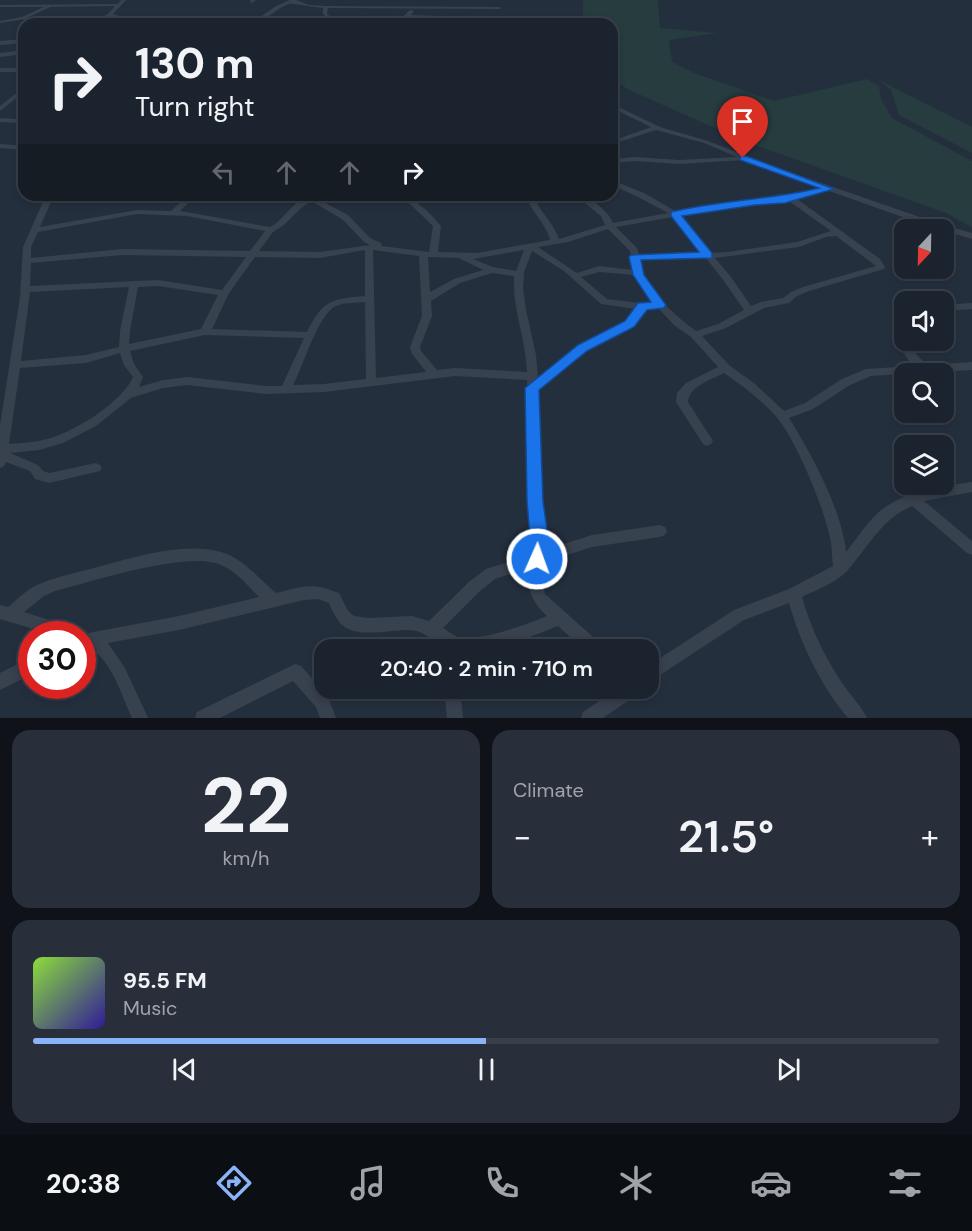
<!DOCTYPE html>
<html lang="en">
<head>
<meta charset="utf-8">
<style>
	:root { --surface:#1b232e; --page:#282f3a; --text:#f1f3f6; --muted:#a0a4aa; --line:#39404a; --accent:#8ab4f8 }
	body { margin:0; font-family:"DM Sans",sans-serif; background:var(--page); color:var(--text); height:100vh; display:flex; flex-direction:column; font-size:22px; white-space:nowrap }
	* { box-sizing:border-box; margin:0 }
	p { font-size:20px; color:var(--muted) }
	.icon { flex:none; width:33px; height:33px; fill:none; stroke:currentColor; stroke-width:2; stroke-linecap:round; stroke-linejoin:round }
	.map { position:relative; height:718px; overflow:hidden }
	.sheet { display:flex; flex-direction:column; gap:12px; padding:12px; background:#0f1319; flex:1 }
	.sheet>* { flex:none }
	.top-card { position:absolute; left:18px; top:18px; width:600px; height:183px; border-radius:18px; box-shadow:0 3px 9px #0003,0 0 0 2px var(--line); background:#1b232e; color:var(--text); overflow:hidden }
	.needle { width:39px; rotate:202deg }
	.buttons { position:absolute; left:894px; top:219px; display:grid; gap:12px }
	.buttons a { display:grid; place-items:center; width:60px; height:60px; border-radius:12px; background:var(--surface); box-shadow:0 3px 9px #0003,0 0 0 2px var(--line); font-size:30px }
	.speed { position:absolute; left:18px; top:621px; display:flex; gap:12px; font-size:30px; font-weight:700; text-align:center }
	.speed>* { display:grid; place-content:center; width:78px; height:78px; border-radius:50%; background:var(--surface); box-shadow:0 3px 9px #0003,0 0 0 2px var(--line); line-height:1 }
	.speed .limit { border:9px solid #d22; background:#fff; color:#111 }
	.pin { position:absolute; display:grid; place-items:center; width:51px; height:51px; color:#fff; margin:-62px -26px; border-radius:50% 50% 50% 0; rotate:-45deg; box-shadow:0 0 6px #0007 }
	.pin .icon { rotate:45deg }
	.me { position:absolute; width:66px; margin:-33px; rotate:2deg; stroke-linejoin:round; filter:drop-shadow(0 0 4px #0008) }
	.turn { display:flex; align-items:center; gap:21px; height:126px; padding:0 18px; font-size:27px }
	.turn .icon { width:78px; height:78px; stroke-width:2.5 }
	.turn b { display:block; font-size:42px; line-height:51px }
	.lanes { display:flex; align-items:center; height:57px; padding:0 18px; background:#0003; justify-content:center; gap:30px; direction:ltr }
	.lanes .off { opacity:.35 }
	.big { font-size:45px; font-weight:600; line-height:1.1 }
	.sheet .card { flex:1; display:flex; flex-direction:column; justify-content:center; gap:9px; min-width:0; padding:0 21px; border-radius:18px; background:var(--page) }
	.sheet .dial { align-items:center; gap:0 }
	.dial b { font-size:78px; line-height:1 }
	.song { display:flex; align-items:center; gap:18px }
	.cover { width:72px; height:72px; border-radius:9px; background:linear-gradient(135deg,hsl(90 70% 55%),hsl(250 70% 35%)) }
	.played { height:6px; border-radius:3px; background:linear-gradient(90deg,var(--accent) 50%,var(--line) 50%) }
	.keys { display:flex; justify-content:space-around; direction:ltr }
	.heat { display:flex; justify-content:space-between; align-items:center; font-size:33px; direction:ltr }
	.sheet .tiles { flex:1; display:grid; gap:12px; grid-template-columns:1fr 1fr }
	.card:last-child { grid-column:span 2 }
	.trip { position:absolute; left:314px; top:639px; width:345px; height:60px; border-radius:18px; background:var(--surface); box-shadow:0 3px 9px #0003,0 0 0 2px var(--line); font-weight:600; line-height:60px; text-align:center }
	.tab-bar { display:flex; height:96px; justify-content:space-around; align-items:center; background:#0b0e12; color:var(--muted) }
	.tab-bar .icon { width:42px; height:42px }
	.tab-bar .on { color:var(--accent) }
	.tab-bar b { font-size:27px; color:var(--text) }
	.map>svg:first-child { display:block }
	.green { fill:#263c3f }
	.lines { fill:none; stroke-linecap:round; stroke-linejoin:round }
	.minor { fill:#38414e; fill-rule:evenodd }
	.route { fill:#1a73e8; stroke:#114b97; stroke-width:1.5 }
</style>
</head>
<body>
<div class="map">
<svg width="972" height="718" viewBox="0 0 972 718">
	<rect width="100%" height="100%" fill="#242f3e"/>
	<path class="green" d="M 583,0 L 658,0 L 660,28 L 717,33 L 669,40 L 672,62 L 694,73 L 774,101 L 867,79 L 879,86 L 881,99 L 892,118 L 972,161 L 972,227 L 946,213 L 744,141 L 627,89 L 612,78 L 612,24 L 583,24 Z
		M 879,80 L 972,127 L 972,153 L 899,115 L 891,90 Z"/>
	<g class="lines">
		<path class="minor" d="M 121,0 L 126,0 L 113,14 L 130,19 L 169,16 L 171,17 L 130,22 L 110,17 L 97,24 L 90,24 L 108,14 L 115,6 L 50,7 L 25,19 L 0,23 L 0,21 L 22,17 L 44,7 L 0,7 L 0,5 L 118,4 Z
			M 251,0 L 256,0 L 252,3 L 250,2 Z
			M 290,0 L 296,0 L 309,5 L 326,6 L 499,7 L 501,8 L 499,9 L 328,8 L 327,14 L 333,18 L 352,24 C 340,24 331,22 323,14 L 323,8 C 316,8 293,3 289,4 C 275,8 265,24 250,24 L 276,6 Z
			M 410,10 L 414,11 L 411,15 L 468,17 L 470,18 L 468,19 L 408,17 L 401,24 L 395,24 Z
			M 507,17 L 568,19 L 570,20 L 568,21 L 505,19 Z
			M 24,39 L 24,43 L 0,45 L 0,41 Z
			M 24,50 L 24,54 L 0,57 L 0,53 Z
			M 0,68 L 24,68 L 24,72 L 0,72 Z
			M 24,87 L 24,92 L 0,111 L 0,106 Z
			M 612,104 L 660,127 L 708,141 L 778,168 L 937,223 L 972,233 L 972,239 L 931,227 L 829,191 L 797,199 L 880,259 L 885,267 L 884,269 L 809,291 L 797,296 L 789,303 L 764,308 L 726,328 L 702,336 L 729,365 L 755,384 L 784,411 L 805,403 L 842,379 L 866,369 L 914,366 C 900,352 896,338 894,319 L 901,311 L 904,310 L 904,340 L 908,340 L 913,351 L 927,365 L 972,362 L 972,370 L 871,376 L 850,385 L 813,409 L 789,418 C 811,453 842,510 846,552 C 859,536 872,514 890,504 C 915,489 944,486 972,482 L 972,492 L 924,501 L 972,541 L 972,555 L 967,553 L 912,506 C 881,519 868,548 846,572 C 835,583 816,590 802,597 C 811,629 826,660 845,687 C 852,697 862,707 867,718 L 848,718 C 821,686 800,643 789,603 L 744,620 L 648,683 L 648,666 L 734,610 L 789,589 L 833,566 C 832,558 832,550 831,543 C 826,512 797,442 778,419 C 763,401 743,386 724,373 C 711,380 689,386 688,402 L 713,441 L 711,444 L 707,446 L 703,444 L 676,402 L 677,393 L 686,383 L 718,367 L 691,337 L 675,326 L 658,308 L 646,309 L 634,326 L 599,342 L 538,389 L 545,550 L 592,535 L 660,525 L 665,527 L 667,531 L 665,535 L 660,537 L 592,547 L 543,563 L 542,580 L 545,594 L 602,645 L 604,650 L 585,650 L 558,626 C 527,638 486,656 452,650 C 437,647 429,632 411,630 C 391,629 355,640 340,623 C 335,617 332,610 329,603 L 318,599 L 304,600 L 179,630 L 108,643 L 125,668 L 148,718 L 132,718 C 120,692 111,656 83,644 L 83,634 L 179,616 L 259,597 C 248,586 236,571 221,565 C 188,550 91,582 55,591 L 44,596 L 24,612 L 72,627 L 77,629 L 79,634 L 50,634 L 0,619 L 0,605 L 8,607 C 17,600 26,590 37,585 C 55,577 75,573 94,568 C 131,558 183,541 221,552 C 243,558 259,579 276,593 C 304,586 311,582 339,593 L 348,611 L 354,616 L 368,618 L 412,616 L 429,621 L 470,581 L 486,569 L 531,555 L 532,543 L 527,380 L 455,376 L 324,392 L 266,394 L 187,385 L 163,388 L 131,398 L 96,426 L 63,443 L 39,450 L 10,453 L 38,465 L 43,471 L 49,473 L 96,463 L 100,465 L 102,468 L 100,471 L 49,483 L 35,479 L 30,471 L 6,462 L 4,466 L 0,468 L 0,425 L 20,297 L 23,247 L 46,195 L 54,195 L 40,227 L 137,210 L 171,211 L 188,195 L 197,195 L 180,211 L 270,227 C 282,221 287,210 298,202 C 313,190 351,195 371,195 L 367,197 L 318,199 L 348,215 L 370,238 L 381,243 L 382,246 L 429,252 L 433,226 L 410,204 L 393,195 C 414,195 428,211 441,226 L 438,252 L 477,253 L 550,240 C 546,223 531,212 525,195 L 533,195 C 539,211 553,222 559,239 L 605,225 L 601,216 L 575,195 C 590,195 607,210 613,223 L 668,213 L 638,197 L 612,185 L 612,180 L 644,193 L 677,212 L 735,202 L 785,198 L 821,189 L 745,160 L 679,164 L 635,161 L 612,163 L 612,159 L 635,157 L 679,160 L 737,157 L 704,143 L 656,130 L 619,142 L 615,142 L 615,140 L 651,127 L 612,108 ZM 311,201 L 342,219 L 364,242 L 370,245 L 320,252 L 259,251 L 273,232 L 284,225 L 300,209 ZM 789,201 L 831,231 L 797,242 L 727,252 L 711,253 L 681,216 L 735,206 ZM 137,214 L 187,216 L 265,231 L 250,251 L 122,249 L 31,258 L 31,247 L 38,232 ZM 673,217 L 702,253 L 639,254 L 637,248 L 616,227 ZM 608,229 L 630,251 L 633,270 L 599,266 L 577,273 L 538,247 L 568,242 ZM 836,236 L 876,266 L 803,287 L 791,292 L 783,298 L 761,302 L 751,306 L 731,277 L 715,258 L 799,247 L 826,237 ZM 365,250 L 365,296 C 331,299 323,300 307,332 L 212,329 L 229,293 L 255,257 L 320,258 ZM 373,250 L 419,256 L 422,316 L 410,347 L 412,354 L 426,372 L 376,378 ZM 524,250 L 516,271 L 493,267 L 473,259 ZM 532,251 L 564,271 L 601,304 L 636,309 L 626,322 L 591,338 L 538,378 L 536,355 L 526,310 L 523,288 L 524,272 ZM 122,255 L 246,257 L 222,290 L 158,280 L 30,286 L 31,263 ZM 428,257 L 459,258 L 483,270 L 454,279 L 430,292 ZM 706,258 L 724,281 L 744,310 L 718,324 L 696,331 C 679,319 651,294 643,274 C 642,270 641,264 640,260 ZM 599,272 L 635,275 L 653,302 L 639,303 L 607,299 L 581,277 ZM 492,273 L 514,276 C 512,309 526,339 527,372 L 455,368 L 437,370 L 421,351 L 420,347 L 432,316 L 431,301 L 460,283 ZM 158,286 L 218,295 L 201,329 L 129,344 L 130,331 L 138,287 ZM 129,287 L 120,331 L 119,347 L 86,355 L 21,361 L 30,292 ZM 365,302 L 366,379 L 324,384 L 293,385 C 303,367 318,314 336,306 C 345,302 356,303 365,302 ZM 205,335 L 304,338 L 282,386 L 266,386 L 187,377 L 163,380 L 139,387 L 143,377 L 134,364 L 130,351 ZM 120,353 L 124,365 L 133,377 C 122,402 77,430 51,438 C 38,442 23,443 9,444 L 20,368 L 86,363 ZM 528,568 C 526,589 532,602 547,616 C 528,624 479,642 459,637 C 453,636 448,631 443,628 L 480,591 L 495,579 Z
			M 24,115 L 24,120 L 17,123 L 0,122 L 0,118 L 16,119 Z
			M 0,144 L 24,146 L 24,150 L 0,148 Z
			M 972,303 L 972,309 L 944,311 L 944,305 Z
			M 32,657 L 32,674 L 0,690 L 0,673 Z
			M 295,664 L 301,666 L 328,696 L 336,718 L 320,718 L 316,707 L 293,681 L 220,718 L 195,718 L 197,712 Z
			M 444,688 L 460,688 L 463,718 L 447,718 Z
			M 618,688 L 640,688 L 638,694 L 603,718 L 581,718 L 583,712 Z"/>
	</g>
	<path class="route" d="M 740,156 L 746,156 L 834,189 L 785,203 L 755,205 L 682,216 L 712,253 L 712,258 L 641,260 L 644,275 L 666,305 L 664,308 L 647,310 L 634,327 L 587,351 L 539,390 L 543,501 L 548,537 L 543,565 L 537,567 L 531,565 L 528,559 L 530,537 L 527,501 L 525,388 L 578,345 L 625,321 L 638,303 L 651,302 L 633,275 L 629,257 L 631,255 L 699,252 L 671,216 L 671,212 C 720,200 770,200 819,188 L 740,160 Z"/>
</svg>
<div class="buttons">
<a><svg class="needle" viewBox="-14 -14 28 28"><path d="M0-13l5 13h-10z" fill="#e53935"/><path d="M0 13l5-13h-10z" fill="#a0a4aa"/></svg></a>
<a><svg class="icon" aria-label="sound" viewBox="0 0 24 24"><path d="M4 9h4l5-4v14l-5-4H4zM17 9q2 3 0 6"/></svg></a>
<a><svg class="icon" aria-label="search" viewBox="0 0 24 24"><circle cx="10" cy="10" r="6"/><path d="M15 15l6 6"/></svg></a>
<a><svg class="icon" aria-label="layers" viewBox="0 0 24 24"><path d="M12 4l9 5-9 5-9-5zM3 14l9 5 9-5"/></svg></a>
</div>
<div class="speed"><div class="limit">30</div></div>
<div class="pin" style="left:743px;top:158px;background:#d93025"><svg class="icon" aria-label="arrive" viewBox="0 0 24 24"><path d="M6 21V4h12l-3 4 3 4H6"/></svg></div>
<svg class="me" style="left:537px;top:559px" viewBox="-20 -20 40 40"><circle r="17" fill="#1a73e8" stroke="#fff" stroke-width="3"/><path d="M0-11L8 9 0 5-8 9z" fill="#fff"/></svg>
<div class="trip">20:40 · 2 min · 710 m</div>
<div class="top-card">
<div class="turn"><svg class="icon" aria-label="right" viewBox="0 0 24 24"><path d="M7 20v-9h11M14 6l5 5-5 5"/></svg><div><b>130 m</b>Turn right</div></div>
<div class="lanes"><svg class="icon off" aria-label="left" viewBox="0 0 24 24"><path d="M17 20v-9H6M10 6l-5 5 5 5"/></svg><svg class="icon off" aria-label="ahead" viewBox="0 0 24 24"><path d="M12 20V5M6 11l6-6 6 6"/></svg><svg class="icon off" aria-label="ahead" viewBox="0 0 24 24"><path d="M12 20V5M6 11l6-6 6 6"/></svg><svg class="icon" aria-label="right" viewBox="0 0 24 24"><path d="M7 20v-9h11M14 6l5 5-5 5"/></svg></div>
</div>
</div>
<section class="sheet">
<div class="tiles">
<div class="card dial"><b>22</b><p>km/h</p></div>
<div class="card"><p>Climate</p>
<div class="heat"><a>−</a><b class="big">21.5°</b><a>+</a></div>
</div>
<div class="card">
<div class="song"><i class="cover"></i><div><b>95.5 FM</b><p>Music</p></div></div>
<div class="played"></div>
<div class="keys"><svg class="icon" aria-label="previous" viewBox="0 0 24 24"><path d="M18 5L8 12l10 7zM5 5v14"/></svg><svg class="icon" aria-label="pause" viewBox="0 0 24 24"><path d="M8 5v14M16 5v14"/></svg><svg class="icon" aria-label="next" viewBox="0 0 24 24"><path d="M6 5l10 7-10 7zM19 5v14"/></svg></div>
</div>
</div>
</section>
<nav class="tab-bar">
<b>20:38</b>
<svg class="icon on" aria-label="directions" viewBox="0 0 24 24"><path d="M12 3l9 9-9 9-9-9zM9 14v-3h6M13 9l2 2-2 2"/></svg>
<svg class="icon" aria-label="music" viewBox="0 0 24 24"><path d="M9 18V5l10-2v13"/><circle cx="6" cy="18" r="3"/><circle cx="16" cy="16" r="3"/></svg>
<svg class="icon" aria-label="phone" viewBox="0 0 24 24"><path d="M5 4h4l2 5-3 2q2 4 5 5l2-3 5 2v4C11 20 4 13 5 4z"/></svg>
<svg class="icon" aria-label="climate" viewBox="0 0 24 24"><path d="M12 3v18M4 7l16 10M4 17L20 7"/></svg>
<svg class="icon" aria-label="car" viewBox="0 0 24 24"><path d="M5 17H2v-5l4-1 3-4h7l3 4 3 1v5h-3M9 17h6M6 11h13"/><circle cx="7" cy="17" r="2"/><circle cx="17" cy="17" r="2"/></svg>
<svg class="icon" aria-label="filters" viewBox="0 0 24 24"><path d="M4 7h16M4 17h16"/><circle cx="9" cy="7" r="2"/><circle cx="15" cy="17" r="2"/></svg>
</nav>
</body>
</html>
